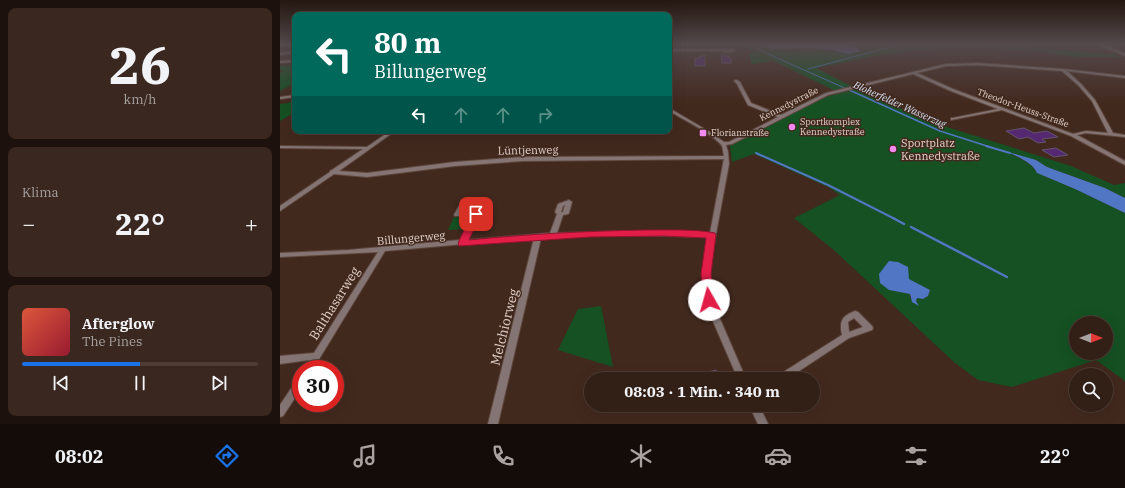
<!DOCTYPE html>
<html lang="de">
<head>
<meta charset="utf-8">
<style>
	:root { --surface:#321f16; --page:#3a271f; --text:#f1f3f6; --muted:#a8a2a1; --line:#4d3d35; --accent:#1a73e8 }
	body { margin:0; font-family:"IBM Plex Serif",serif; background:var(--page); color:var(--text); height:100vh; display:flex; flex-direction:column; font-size:15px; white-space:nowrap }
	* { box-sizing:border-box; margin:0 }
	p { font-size:13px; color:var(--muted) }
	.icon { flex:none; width:22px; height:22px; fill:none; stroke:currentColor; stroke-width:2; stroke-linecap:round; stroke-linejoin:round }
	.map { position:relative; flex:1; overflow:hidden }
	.details { display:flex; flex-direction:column; gap:8px; padding:8px; background:#1c110c; width:280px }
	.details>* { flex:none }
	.top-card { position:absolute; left:12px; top:12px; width:380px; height:122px; border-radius:8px; box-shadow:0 4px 16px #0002,0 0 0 1px var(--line); background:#00695c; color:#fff; overflow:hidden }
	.needle { width:26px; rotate:90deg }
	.buttons { position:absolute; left:789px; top:316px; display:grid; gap:8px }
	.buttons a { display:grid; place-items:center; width:44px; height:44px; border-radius:50%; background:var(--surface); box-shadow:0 4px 16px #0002,0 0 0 1px var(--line); font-size:20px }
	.speed { position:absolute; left:12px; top:360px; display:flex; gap:8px; font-size:20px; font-weight:700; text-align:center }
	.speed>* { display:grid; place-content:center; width:52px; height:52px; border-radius:50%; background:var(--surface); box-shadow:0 4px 16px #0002,0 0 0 1px var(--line); line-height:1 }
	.speed .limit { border:6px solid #d22; background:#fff; color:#111 }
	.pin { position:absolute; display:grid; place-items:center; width:34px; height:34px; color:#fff; margin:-17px; border-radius:8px; box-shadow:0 2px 6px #0006 }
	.me { position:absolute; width:44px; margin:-22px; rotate:353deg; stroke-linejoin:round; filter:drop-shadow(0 0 3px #0008) }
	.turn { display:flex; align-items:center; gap:14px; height:84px; padding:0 16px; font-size:18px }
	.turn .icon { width:52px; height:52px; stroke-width:2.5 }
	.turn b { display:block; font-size:28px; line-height:34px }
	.lanes { display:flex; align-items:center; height:38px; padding:0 16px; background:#0003; justify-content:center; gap:20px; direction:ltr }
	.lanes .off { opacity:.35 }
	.big { font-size:30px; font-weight:700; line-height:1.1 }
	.details .widget { flex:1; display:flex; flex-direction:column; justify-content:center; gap:6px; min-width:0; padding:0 14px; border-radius:8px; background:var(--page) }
	.details .dial { align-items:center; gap:0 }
	.dial b { font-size:52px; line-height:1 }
	.song { display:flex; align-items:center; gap:12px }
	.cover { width:48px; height:48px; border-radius:6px; background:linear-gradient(135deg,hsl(10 70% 55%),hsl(350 70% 35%)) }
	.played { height:4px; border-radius:2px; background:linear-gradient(90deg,var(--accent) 50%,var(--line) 50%) }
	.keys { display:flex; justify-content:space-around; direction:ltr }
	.heat { display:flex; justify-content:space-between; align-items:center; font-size:22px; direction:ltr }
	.trip { position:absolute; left:304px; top:372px; width:236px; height:40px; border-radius:20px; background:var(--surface); box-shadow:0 4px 16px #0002,0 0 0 1px var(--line); font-weight:700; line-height:40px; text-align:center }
	.menu { display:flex; height:64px; justify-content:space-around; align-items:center; background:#140c09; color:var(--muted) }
	.menu .icon { width:28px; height:28px }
	.menu .active { color:var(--accent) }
	.menu b { font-size:18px; color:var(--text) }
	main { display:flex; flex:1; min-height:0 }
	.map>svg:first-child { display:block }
	.green { fill:#155123; fill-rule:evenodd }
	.water { fill:#5176c3 }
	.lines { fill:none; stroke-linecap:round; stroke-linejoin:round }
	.stream-far3 { stroke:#5176c3; stroke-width:1 }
	.stream-far2 { stroke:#5176c3; stroke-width:1.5 }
	.stream-far1 { stroke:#5176c3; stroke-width:2 }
	.stream { stroke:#5176c3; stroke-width:2.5 }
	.building { fill:#552872; stroke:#62556d }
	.minor-casing { stroke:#5f473d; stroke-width:2 }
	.tertiary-casing { stroke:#5f473d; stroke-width:2 }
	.minor { fill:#847574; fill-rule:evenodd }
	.tertiary { fill:#847574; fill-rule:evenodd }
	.route { fill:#e11d48; stroke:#92132f }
	.poi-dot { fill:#f38af1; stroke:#42291e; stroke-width:1.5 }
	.labels { text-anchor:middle; stroke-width:3; stroke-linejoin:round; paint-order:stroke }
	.far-street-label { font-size:9px; fill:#e1d0c9; stroke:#42291e }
	.far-poi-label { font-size:9px; fill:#e1d0c9; stroke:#42291e; text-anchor:start }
	.far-water-label { font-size:10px; font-style:italic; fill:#d7e2f8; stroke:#42291e }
	.poi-label { font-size:11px; fill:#e1d0c9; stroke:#42291e; text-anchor:start }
	.street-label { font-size:11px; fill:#e1d0c9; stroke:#42291e }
	.near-street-label { font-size:13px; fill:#e1d0c9; stroke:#42291e }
</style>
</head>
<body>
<main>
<section class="details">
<div class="widget dial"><b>26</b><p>km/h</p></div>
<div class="widget"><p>Klima</p>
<div class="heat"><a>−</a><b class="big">22°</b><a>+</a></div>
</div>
<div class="widget">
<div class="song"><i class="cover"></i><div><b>Afterglow</b><p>The Pines</p></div></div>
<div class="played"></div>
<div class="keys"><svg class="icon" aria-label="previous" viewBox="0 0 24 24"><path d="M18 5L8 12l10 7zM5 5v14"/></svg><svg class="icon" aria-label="pause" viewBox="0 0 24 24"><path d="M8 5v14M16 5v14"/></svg><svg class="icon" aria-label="next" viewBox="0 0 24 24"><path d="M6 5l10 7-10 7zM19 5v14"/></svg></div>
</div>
</section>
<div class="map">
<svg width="845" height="424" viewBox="0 0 845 424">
	<rect width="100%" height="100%" fill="#42291e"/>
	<path class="green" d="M 458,44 L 475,44 L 492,49 L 542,49 L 569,54 L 581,51 L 571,44 L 607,44 L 609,45 L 740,44 L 748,47 L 835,55 L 840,57 L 798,57 L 755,51 L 689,47 L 638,50 L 600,55 L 536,68 L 573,87 L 556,91 Z
		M 474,52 L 492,61 L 472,64 L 469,54 Z
		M 15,65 L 15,83 L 0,91 L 0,73 L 4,71 L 0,70 L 0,66 Z
		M 577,89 L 651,122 L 791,166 L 834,185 L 845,183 L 845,198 L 825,188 L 767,167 L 756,160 L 731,154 C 741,159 752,163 757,173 L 795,189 L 845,213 L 845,381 L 816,360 L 732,387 L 698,380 L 675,363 L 555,251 L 514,218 L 560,195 L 548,187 L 474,154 L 452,162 L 450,145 L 533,102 L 552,95 ZM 628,274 L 628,279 L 650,290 L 648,296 L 643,299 L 637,298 L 636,301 L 638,305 L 630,298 L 630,294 L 609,290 ZM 796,323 L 826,323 L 826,353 L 796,353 Z
		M 15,99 L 15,112 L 0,121 L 0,104 L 8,103 Z
		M 188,216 L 192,216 L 186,229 L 168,230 L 174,217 Z
		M 321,306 L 333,367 L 278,350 L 298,309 Z"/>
	<path class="water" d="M 475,44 L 571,44 L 581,51 L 569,54 L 552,50 L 532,48 L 492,49 Z
		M 728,152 L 756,160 L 767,167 L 825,188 L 845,198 L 845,213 L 795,189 L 757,173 C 752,162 739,158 728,152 Z
		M 609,261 L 618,262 L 628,267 L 629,279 L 650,290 L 648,296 L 643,299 L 637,298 L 636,301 L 639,306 L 632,302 L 630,294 L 609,290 L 600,283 L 599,274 Z"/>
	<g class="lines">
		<path class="stream-far3" d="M 466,44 L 569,90
			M 528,69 L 610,47 L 645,44"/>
		<path class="stream-far2" d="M 567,89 L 660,131 L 710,147"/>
		<path class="stream-far1" d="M 706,146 L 730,153
			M 476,153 L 548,185 L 615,219"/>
		<path class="stream" d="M 613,218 L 624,224
			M 631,227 L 727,277"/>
	</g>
	<path class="building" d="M 441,54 L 450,57 L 452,63 L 442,63 Z
		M 425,55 L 425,66 L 415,66 L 415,59 Z
		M 744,128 L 754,133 L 767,131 L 778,137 L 762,139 L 766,142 L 758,143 L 748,137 L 739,139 L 726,131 Z
		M 776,148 L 788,155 L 774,157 L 762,150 Z
		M 436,370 L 440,379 L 409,379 L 409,377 Z"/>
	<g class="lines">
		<g class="minor-casing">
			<path id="minor" d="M 0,44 L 15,44 L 15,45 L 0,46 Z
				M 389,49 L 454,49 L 456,51 L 448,53 L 440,51 L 392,51 L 391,57 L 389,58 Z
				M 15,51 L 15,53 L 0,55 L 0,53 Z
				M 15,60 L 15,62 L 0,63 L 0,61 Z
				M 698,63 L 783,69 L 845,76 L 845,78 L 787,71 L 801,84 L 815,100 L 833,133 L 845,135 L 845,137 L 806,133 L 797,135 L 845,161 L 845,165 L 791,136 L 722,110 L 671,120 L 671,118 L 673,118 L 718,109 L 671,91 L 633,74 L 548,95 L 452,144 L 446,145 L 448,152 L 449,164 L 430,266 L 431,288 L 437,312 L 466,379 L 458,379 L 429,312 L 423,288 L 424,266 L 429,237 C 373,235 317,234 261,238 L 218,424 L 208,424 L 254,238 L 105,251 L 33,369 L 24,369 L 29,360 L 0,364 L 0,356 L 34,353 L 98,252 L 0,257 L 0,253 L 68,250 L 180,240 L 192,216 L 175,216 L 174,215 L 179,206 L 200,204 L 203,206 L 187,240 L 270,233 L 277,214 L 275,212 L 278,204 L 289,200 L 292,202 L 289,213 L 288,214 L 283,215 L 277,233 L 351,231 L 430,233 L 443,164 L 444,159 L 243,161 L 175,166 L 87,177 L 54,174 L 0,211 L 0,206 L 50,172 L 50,171 L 52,170 L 83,149 L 0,148 L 0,146 L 87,147 L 110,131 L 115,131 L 59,171 L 87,173 L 175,162 L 243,157 L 444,156 C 443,152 443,149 442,146 C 435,135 401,118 389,111 L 389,108 L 428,131 L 444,142 L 449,142 L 498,117 L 468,105 L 457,84 L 454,81 L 455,80 L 457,80 L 460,82 L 471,103 L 501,115 L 546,93 L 666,64 ZM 698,65 L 782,71 L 799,86 L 812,101 L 828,133 L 806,131 L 793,134 L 673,89 L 637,73 L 666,66 ZM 285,205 L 283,212 L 281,212 L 283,206 ZM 196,208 L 194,212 L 181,213 L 183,209 Z
				M 15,95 L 15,97 L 0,99 L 0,97 Z
				M 575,311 L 578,312 L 592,326 L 593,328 L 592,330 L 569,338 L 507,379 L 496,379 L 497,376 L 562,335 C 559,321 562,316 575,311 ZM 574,318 L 583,327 L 569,332 L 568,322 Z
				M 21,377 L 21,389 L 3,416 L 0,417 L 0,405 L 18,378 Z
				M 469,405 L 479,405 L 488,424 L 478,424 Z"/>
		</g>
		<g class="tertiary-casing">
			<path id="tertiary" d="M 816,44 L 822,44 L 845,53 L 845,56 Z"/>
		</g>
		<use href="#minor" class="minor"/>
		<use href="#tertiary" class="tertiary"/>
	</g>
	<linearGradient id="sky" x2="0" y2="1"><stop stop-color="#241710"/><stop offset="0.43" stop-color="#54494c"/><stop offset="1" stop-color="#54494c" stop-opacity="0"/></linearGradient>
	<rect width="845" height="103" fill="url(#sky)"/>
	<path class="route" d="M 196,211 L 201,214 L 189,240 C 248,234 306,231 365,230 C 384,230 418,229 435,233 L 436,235 L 431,274 L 435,300 L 433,303 L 429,304 L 425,303 L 423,300 L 421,274 L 426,238 L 384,236 L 310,237 L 179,246 L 178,243 L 192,214 Z"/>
	<g class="poi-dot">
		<circle cx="512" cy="127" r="4"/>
		<rect x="419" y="129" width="8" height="8" rx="2"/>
		<circle cx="613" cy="149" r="4"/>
	</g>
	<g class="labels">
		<g class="far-street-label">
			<text transform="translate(509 104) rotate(-27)" y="3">Kennedystraße</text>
			<text transform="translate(743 108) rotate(20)" y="3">Theodor-Heuss-Straße</text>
		</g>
		<g class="far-poi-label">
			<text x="520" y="125">Sportkomplex<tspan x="520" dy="10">Kennedystraße</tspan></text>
			<text x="431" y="136">Florianstraße</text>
		</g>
		<g class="far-water-label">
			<text transform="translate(620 104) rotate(24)" y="4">Bloherfelder Wasserzug</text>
		</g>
		<g class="poi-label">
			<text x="621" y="147">Sportplatz<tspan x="621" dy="13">Kennedystraße</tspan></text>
		</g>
		<g class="street-label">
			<text transform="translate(248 150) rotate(-1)" y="4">Lüntjenweg</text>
			<text transform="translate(131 238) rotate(-5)" y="4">Billungerweg</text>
		</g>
		<g class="near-street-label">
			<text transform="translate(54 303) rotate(-58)" y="5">Balthasarweg</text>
			<text transform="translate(224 327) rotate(-76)" y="5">Melchiorweg</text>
		</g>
	</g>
</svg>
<div class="buttons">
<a><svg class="needle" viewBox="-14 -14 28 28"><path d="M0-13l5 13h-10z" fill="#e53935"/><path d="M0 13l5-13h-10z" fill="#a8a2a1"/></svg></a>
<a><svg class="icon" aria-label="search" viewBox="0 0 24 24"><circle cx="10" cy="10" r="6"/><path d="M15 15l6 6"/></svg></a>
</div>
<div class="speed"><div class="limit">30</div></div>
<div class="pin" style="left:196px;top:214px;background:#d93025"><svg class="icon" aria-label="arrive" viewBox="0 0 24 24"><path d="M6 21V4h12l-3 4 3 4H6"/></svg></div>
<svg class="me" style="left:429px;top:300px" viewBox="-20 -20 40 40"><circle r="19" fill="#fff"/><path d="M0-13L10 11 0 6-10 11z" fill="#e11d48"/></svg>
<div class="trip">08:03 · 1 Min. · 340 m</div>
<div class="top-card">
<div class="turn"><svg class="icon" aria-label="left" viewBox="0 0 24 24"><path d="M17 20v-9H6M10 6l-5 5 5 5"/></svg><div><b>80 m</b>Billungerweg</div></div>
<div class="lanes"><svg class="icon" aria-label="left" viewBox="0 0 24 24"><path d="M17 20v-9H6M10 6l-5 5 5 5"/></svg><svg class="icon off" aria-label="ahead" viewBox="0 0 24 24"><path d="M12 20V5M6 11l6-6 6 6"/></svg><svg class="icon off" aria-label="ahead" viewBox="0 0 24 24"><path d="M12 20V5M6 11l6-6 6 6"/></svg><svg class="icon off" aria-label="right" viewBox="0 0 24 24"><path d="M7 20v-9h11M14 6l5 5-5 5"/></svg></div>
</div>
</div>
</main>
<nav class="menu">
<b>08:02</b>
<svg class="icon active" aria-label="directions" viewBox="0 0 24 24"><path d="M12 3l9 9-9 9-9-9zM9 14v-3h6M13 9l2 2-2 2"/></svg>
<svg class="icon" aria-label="music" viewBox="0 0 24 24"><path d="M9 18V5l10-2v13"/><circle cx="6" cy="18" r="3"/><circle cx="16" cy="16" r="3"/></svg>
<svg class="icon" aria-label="phone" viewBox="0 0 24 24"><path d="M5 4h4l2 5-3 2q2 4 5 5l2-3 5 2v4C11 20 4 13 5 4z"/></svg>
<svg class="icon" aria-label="climate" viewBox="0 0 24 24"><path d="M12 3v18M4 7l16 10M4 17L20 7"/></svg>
<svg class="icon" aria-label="car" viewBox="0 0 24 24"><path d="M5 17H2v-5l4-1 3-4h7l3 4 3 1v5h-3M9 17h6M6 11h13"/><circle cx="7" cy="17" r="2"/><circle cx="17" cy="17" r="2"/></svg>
<svg class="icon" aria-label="filters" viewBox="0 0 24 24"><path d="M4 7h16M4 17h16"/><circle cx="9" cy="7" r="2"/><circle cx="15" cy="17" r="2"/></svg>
<b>22°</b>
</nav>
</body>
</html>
